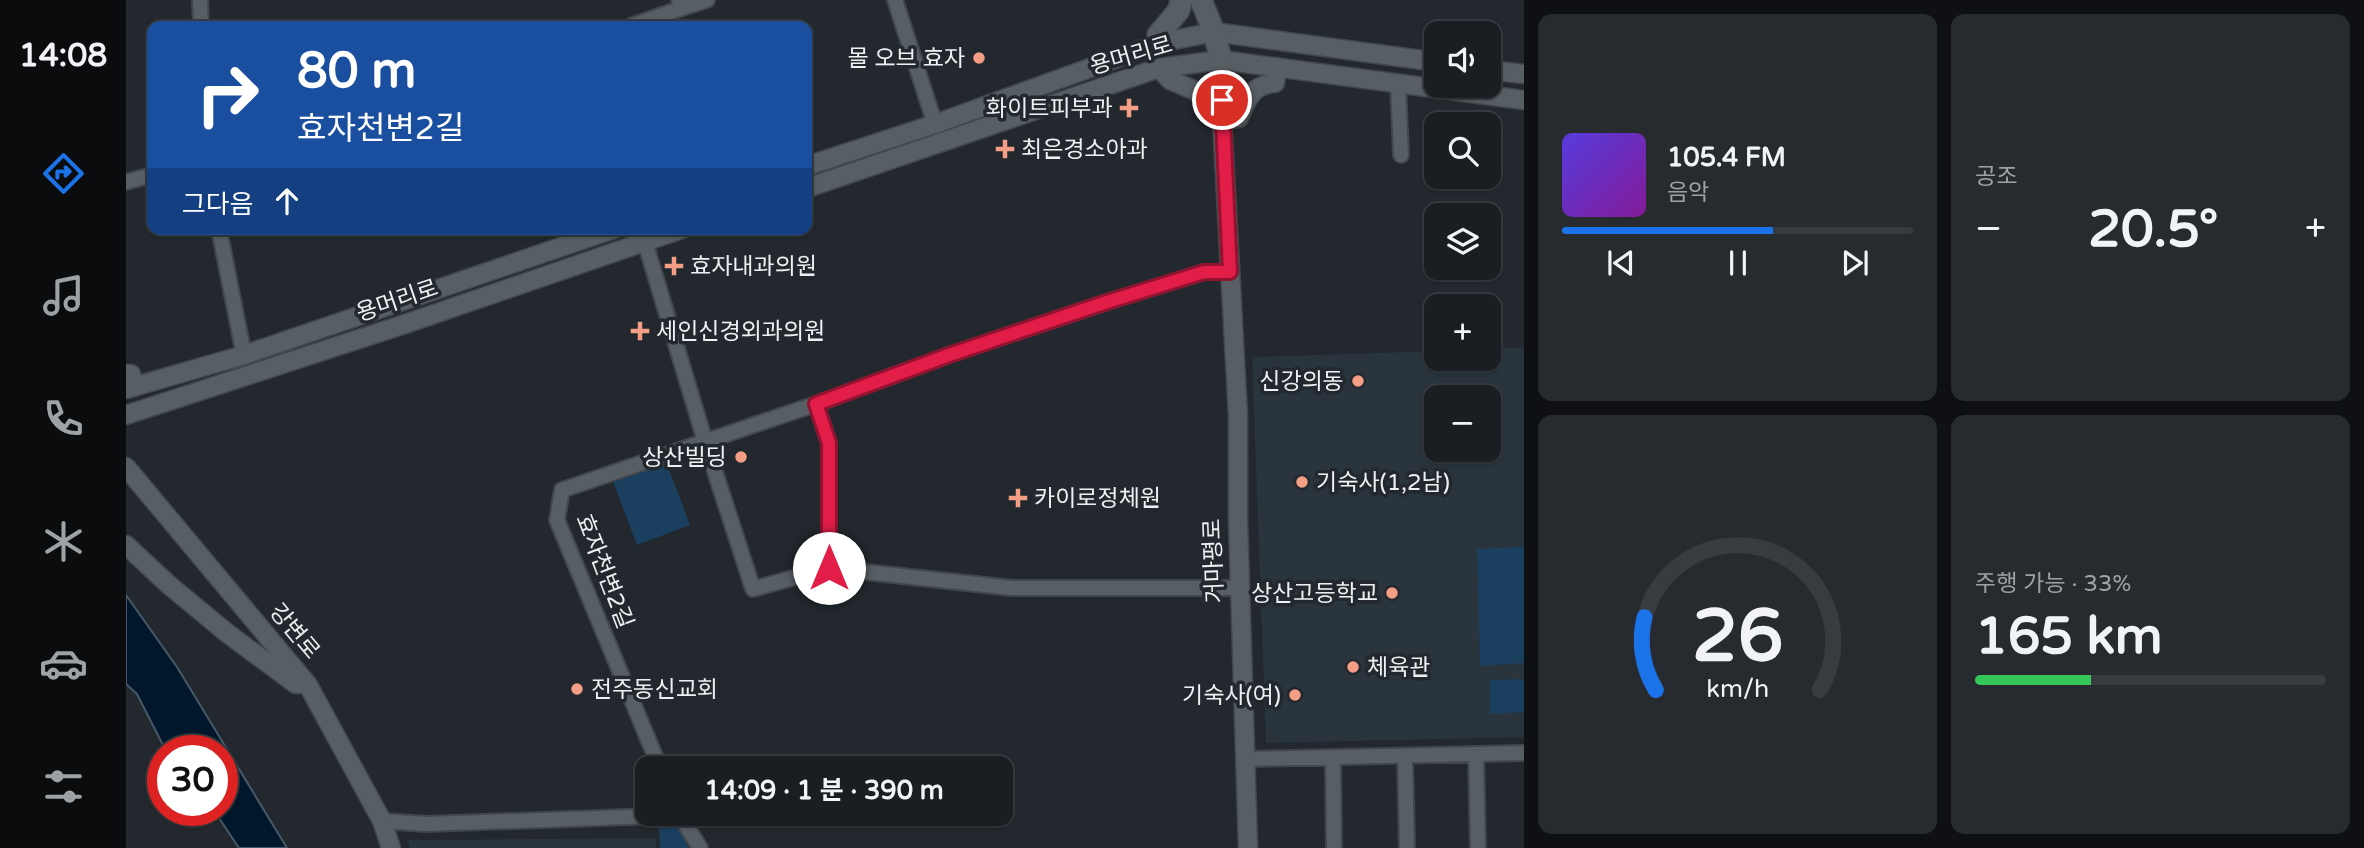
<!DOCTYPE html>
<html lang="ko">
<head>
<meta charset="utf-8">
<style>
	:root { --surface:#1a1e22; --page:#272b2f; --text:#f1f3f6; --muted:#9fa2a5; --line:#383c40; --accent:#1a73e8 }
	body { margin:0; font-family:"Varela Round","Noto Sans KR",sans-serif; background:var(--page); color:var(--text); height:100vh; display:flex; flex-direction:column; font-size:26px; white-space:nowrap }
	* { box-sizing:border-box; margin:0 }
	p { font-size:23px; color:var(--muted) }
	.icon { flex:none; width:38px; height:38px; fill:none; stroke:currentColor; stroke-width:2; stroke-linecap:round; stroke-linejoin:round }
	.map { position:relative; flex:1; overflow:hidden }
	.drawer { display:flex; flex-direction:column; gap:14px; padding:14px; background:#0e1013; width:840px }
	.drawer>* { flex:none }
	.guide { position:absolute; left:21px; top:21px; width:665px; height:214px; border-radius:14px; box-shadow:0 2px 5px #0004,0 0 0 2px var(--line); background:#1a4fa0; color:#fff; overflow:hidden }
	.controls { position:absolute; left:1298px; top:21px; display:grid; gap:14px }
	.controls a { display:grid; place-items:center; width:77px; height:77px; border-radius:14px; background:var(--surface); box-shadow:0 2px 5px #0004,0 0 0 2px var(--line); font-size:35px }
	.speed { position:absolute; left:21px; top:735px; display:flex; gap:14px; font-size:35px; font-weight:700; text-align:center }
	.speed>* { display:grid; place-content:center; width:91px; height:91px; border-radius:50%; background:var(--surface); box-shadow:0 2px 5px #0004,0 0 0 2px var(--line); line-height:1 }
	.speed .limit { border:10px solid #d22; background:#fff; color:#111 }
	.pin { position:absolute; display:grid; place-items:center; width:60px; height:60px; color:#fff; margin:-30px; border:4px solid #fff; border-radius:50%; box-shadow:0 2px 7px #0007 }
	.me { position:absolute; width:77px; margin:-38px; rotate:0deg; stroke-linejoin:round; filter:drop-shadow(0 0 5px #0008) }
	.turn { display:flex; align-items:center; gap:24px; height:147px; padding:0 35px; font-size:32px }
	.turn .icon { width:91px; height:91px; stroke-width:2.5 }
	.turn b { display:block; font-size:49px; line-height:60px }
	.then { display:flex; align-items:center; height:66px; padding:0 35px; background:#0003; gap:14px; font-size:26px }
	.big { font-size:52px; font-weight:700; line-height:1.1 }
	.drawer .card { flex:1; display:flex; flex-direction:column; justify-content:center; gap:10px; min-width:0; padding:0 24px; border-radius:14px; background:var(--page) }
	.drawer .dial { align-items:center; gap:0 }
	.dial svg { height:182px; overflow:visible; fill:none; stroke:var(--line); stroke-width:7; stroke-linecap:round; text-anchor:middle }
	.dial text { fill:var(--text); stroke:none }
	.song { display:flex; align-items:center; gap:21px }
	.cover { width:84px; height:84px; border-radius:10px; background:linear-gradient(135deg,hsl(250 70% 55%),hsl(290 70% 35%)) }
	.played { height:7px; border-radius:4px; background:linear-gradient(90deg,var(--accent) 60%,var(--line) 60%) }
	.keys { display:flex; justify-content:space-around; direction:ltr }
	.heat { display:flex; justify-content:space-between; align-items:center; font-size:38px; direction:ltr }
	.charge { height:10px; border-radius:5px; background:linear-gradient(90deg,#34c759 33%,var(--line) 0) }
	.drawer .tiles { flex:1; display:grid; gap:14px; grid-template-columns:repeat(2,1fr) }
	.trip { position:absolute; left:509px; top:756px; width:378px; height:70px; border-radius:14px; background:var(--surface); box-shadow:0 2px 5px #0004,0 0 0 2px var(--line); font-weight:700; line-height:70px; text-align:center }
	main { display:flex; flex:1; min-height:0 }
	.tab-bar { display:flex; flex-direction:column; width:126px; justify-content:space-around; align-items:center; background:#0a0c0e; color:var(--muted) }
	.tab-bar .icon { width:49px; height:49px }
	.tab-bar .current { color:var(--accent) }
	.tab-bar b { font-size:32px; color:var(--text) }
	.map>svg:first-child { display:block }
	.built { fill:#29343d; fill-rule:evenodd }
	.green { fill:#1b405f }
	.water { fill:#00172c; stroke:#475868; stroke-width:2 }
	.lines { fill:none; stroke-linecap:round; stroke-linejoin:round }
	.minor-casing { stroke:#41474b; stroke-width:18 }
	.tertiary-casing { stroke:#41474b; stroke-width:21 }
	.secondary-casing { stroke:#41474b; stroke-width:24 }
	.minor { stroke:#575e64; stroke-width:14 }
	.tertiary { stroke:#575e64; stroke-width:18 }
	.secondary { stroke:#575e64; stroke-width:21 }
	.route-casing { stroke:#92132f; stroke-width:18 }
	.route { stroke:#e11d48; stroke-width:12 }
	.poi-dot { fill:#f49e86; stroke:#22282d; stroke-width:2.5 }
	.labels { text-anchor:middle; stroke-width:7; stroke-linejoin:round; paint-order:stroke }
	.street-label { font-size:23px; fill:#ecf0f3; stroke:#22282d }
	.poi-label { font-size:23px; fill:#ecf0f3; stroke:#22282d; text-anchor:start }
</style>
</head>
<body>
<main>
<nav class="tab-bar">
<b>14:08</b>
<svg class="icon current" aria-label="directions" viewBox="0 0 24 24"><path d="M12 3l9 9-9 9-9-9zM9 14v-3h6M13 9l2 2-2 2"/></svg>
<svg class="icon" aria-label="music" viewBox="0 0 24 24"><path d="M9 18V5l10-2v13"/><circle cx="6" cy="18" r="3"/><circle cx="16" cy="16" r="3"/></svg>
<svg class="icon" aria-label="phone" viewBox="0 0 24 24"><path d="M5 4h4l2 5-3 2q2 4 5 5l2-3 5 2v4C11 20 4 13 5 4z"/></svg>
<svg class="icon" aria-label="climate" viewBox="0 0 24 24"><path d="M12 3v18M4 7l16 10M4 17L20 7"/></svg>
<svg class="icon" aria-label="car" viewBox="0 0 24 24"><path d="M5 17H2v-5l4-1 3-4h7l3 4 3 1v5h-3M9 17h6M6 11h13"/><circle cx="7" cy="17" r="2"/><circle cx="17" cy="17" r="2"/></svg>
<svg class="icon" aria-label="filters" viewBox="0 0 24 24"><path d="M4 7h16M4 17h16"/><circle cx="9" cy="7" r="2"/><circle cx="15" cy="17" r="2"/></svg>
</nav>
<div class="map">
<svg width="1398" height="848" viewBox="0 0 1398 848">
	<rect width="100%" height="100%" fill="#22282d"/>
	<path class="built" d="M 1398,347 L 1398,737 L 1140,743 L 1126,357 L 1311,351 L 1311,359 L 1363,359 L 1363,349 ZM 1311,397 L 1363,397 L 1363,450 L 1311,450 Z
		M 530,838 L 530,848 L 284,848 L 282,840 Z"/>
	<path class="green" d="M 539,459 L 564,525 L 511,545 L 486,479 Z
		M 1398,547 L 1398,663 L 1354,666 L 1351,549 Z
		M 1398,679 L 1398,712 L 1364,714 L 1364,680 Z
		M 533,826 L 551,826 L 563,848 L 534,848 Z"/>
	<path class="water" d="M 0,595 L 51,667 L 161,848 L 113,848 L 89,812 L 88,810 L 96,810 L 96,751 L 40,751 L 11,694 L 0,684 Z"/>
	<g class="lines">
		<g class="minor-casing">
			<path id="minor" d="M 74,0 L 75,26
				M 769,0 L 809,124
				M 556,8 L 581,0
				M 505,26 L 556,8 L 553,0
				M 1272,83 L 1275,155
				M 0,182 L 26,175
				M 93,229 L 118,355
				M 521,229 L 519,242 L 579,441 L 627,589 L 703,568 L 886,588 L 1114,588
				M 690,404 L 703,443 L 703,568
				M 1350,754 L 1352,848
				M 1279,756 L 1281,848
				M 1207,758 L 1208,848
				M 1119,759 L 1398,753
				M 534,768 L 431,520 L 436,490 L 690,404 L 823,355 L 981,302 L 1078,272 L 1104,272
				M 553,814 L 574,848
				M 256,821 L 300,824 L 529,816 L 542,814"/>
		</g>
		<g class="tertiary-casing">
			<path id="tertiary" d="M 1095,60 L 1096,120 L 1112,416 L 1112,520 L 1122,848
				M 1033,68 L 1044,80 L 1070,91 L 1096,120 L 1113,118 C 1120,100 1127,84 1149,83 L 1151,67
				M 1363,70 L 1398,74
				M 681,166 L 809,124 L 1033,43 L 1088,32 L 1311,62
				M 681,188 L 1033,68 L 1095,60 L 1398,100
				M 0,374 L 5,374 L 8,387
				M 0,389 L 118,355 L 488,229
				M 0,415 L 276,325 L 556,229
				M 0,467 L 182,685 L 256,821 L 265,848
				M 0,545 L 43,585 L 101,633 L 170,684 L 177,684"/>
		</g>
		<g class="secondary-casing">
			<path id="secondary" d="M 1075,0 L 1088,32 L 1095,60
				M 1033,43 L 1032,35 L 1053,10 L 1055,0"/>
		</g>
		<use href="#minor" class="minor"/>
		<use href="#tertiary" class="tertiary"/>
		<use href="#secondary" class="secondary"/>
	</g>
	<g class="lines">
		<g class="route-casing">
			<path id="route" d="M 703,568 L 703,443 L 690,404 L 823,355 L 981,302 L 1078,272 L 1104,272 L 1096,100"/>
		</g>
		<use href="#route" class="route"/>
	</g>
	<g class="poi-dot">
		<circle cx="853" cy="58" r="7"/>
		<path d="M999.5 97.5h7v7h7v7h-7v7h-7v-7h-7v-7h7z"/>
		<path d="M875.5 138.5h7v7h7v7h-7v7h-7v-7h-7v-7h7z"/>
		<path d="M544.5 255.5h7v7h7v7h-7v7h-7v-7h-7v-7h7z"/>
		<path d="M510.5 320.5h7v7h7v7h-7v7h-7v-7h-7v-7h7z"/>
		<circle cx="1232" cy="381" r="7"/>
		<circle cx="615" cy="457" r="7"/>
		<circle cx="1176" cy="482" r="7"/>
		<path d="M888.5 487.5h7v7h7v7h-7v7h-7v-7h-7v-7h7z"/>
		<circle cx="1266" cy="593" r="7"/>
		<circle cx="1227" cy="667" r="7"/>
		<circle cx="451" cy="689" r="7"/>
		<circle cx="1169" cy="695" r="7"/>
	</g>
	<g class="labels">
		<g class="street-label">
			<text transform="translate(1005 55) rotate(-16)" y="8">용머리로</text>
			<text transform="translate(271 300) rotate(-19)" y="8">용머리로</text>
			<text transform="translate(1087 561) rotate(-92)" y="8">거마평로</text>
			<text transform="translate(479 571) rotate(69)" y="8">효자천변2길</text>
			<text transform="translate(169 631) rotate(50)" y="8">강변로</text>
		</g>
		<g class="poi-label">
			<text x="839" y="66" text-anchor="end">몰 오브 효자</text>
			<text x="987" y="116" text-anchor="end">화이트피부과</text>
			<text x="895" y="157">최은경소아과</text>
			<text x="564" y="274">효자내과의원</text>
			<text x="530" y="339">세인신경외과의원</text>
			<text x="1218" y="389" text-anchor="end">신강의동</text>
			<text x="601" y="465" text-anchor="end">상산빌딩</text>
			<text x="1190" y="490">기숙사(1,2남)</text>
			<text x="908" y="506">카이로정체원</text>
			<text x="1252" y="601" text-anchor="end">상산고등학교</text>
			<text x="1241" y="675">체육관</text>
			<text x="465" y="697">전주동신교회</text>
			<text x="1155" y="703" text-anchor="end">기숙사(여)</text>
		</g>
	</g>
</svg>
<div class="controls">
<a><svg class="icon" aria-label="sound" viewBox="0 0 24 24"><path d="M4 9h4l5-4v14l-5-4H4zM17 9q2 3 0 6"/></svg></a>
<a><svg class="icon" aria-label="search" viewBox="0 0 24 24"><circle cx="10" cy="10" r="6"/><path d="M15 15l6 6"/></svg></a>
<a><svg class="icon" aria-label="layers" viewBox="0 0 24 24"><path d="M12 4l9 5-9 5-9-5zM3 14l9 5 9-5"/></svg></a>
<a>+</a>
<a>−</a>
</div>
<div class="speed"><div class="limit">30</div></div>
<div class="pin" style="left:1096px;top:100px;background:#d93025"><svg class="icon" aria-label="arrive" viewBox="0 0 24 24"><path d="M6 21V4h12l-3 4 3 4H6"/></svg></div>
<svg class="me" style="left:703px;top:568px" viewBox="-20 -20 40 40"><circle r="19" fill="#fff"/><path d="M0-13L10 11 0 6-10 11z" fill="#e11d48"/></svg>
<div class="trip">14:09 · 1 분 · 390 m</div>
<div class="guide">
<div class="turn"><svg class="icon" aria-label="right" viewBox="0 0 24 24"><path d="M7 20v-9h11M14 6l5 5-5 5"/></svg><div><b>80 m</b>효자천변2길</div></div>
<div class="then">그다음<svg class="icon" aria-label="ahead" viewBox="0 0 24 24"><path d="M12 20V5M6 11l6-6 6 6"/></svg></div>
</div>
</div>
<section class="drawer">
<div class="tiles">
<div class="card">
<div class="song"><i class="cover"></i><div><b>105.4 FM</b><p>음악</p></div></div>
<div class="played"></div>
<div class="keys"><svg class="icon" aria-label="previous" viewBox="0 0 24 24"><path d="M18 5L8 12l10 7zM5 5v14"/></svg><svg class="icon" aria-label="pause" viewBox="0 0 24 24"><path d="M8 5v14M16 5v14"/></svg><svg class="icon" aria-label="next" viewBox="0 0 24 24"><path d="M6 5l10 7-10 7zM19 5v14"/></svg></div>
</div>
<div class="card"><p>공조</p>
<div class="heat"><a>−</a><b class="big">20.5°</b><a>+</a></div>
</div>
<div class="card dial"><svg viewBox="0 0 100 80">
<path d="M14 69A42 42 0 1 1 86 69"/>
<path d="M14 69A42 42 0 0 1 9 37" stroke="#1a73e8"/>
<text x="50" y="56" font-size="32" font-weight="700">26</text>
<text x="50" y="72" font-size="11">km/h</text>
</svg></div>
<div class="card"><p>주행 가능 · 33%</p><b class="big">165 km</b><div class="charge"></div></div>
</div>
</section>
</main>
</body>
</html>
